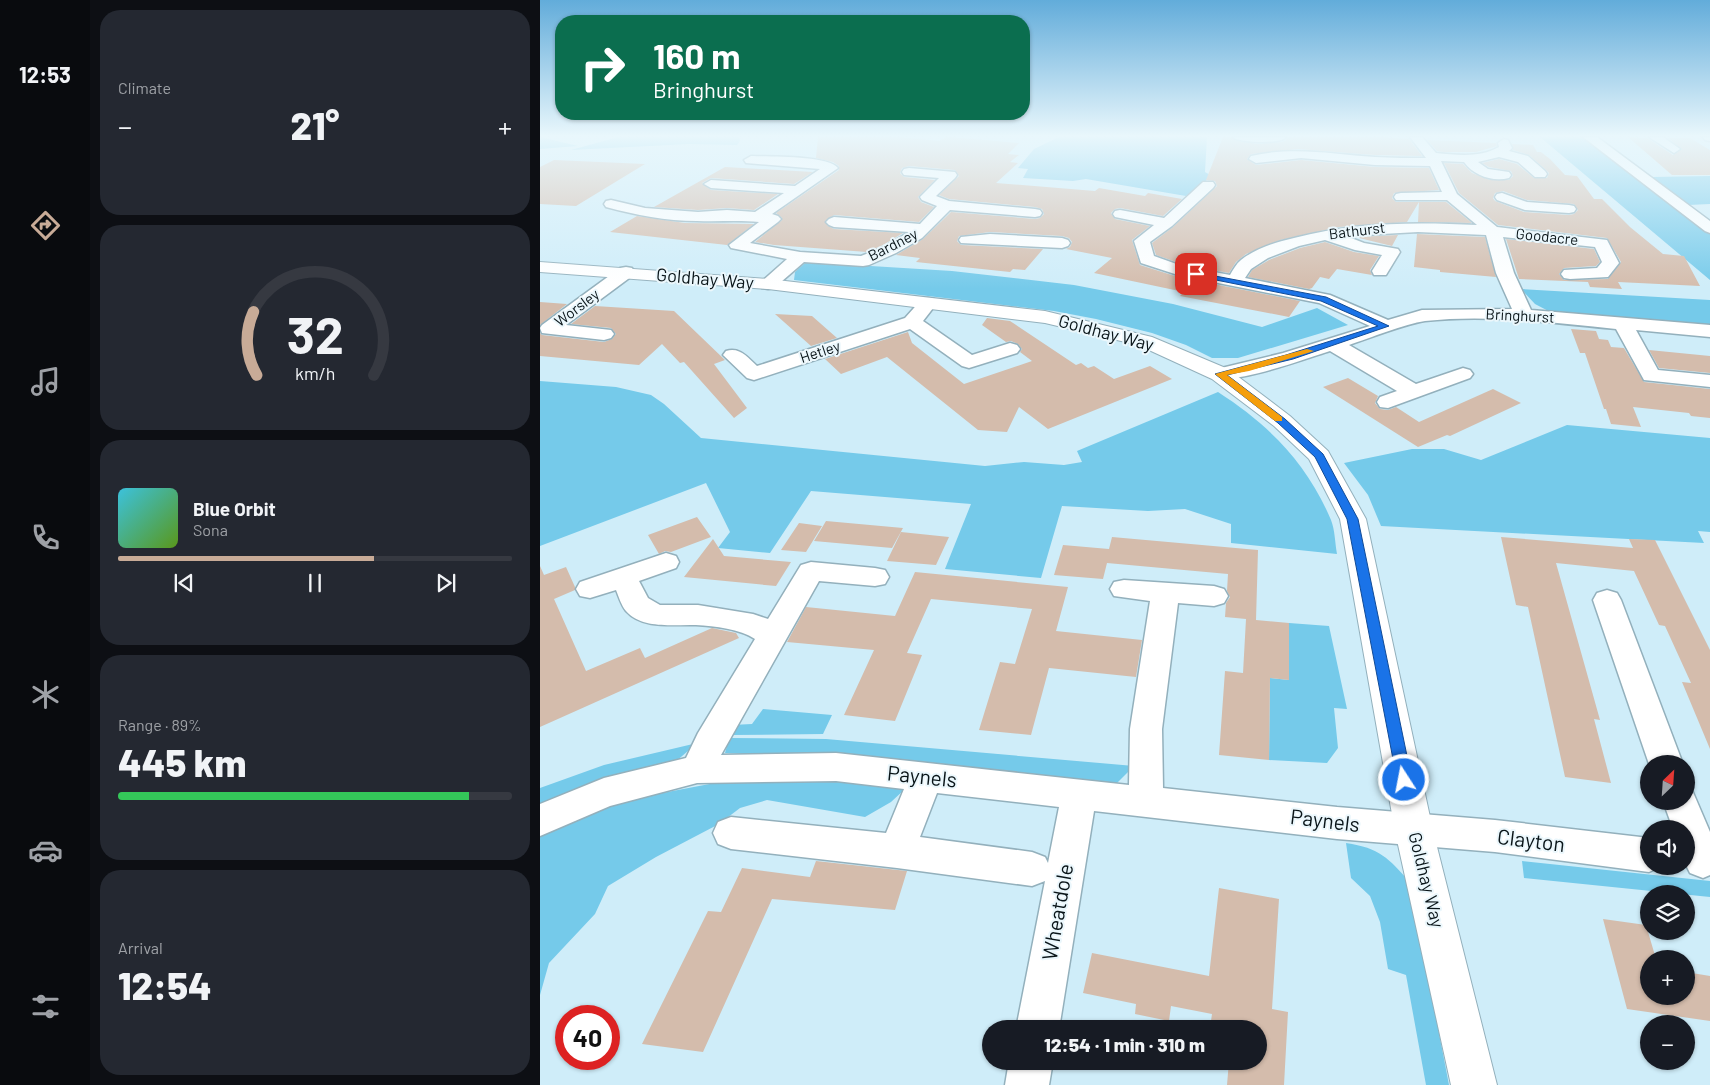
<!DOCTYPE html>
<html lang="en">
<head>
<meta charset="utf-8">
<style>
	:root { --surface:#171b24; --page:#242831; --text:#f1f3f6; --muted:#9ea1a6; --line:#363941; --accent:#c8ab97 }
	body { margin:0; font-family:Barlow,sans-serif; background:var(--page); color:var(--text); height:100vh; display:flex; flex-direction:column; font-size:19px; white-space:nowrap }
	* { box-sizing:border-box; margin:0 }
	p { font-size:16px; color:var(--muted) }
	.icon { flex:none; width:28px; height:28px; fill:none; stroke:currentColor; stroke-width:2; stroke-linecap:round; stroke-linejoin:round }
	.map { position:relative; flex:1; overflow:hidden }
	.side { display:flex; flex-direction:column; gap:10px; padding:10px; background:#0d0f14; width:450px }
	.side>* { flex:none }
	.hud { position:absolute; left:15px; top:15px; width:475px; height:105px; border-radius:20px; box-shadow:0 1px 4px #0004; background:#0b6e4f; color:#fff; overflow:hidden }
	.needle { width:32px; rotate:25deg }
	.tools { position:absolute; left:1100px; top:755px; display:grid; gap:10px }
	.tools a { display:grid; place-items:center; width:55px; height:55px; border-radius:50%; background:var(--surface); box-shadow:0 1px 4px #0004; font-size:25px }
	.speed { position:absolute; left:15px; top:1005px; display:flex; gap:10px; font-size:25px; font-weight:700; text-align:center }
	.speed>* { display:grid; place-content:center; width:65px; height:65px; border-radius:50%; background:var(--surface); box-shadow:0 1px 4px #0004; line-height:1 }
	.speed .limit { border:8px solid #d22; background:#fff; color:#111 }
	.pin { position:absolute; display:grid; place-items:center; width:42px; height:42px; color:#fff; margin:-21px; border-radius:10px; box-shadow:0 2px 8px #0006 }
	.me { position:absolute; width:55px; margin:-28px; rotate:349deg; stroke-linejoin:round; filter:drop-shadow(0 0 4px #0008) }
	.turn { display:flex; align-items:center; gap:18px; height:105px; padding:0 15px; font-size:22px }
	.turn .icon { width:65px; height:65px; stroke-width:2.5 }
	.turn b { display:block; font-size:35px; line-height:42px }
	.big { font-size:38px; font-weight:800; line-height:1.1 }
	.side .widget { flex:1; display:flex; flex-direction:column; justify-content:center; gap:8px; min-width:0; padding:0 18px; border-radius:20px; background:var(--page) }
	.side .dial { align-items:center; gap:0 }
	.dial svg { height:130px; overflow:visible; fill:none; stroke:var(--line); stroke-width:7; stroke-linecap:round; text-anchor:middle }
	.dial text { fill:var(--text); stroke:none }
	.song { display:flex; align-items:center; gap:15px }
	.cover { width:60px; height:60px; border-radius:8px; background:linear-gradient(135deg,hsl(190 70% 55%),hsl(90 70% 35%)) }
	.played { height:5px; border-radius:2px; background:linear-gradient(90deg,var(--accent) 65%,var(--line) 65%) }
	.keys { display:flex; justify-content:space-around; direction:ltr }
	.heat { display:flex; justify-content:space-between; align-items:center; font-size:28px; direction:ltr }
	.charge { height:8px; border-radius:4px; background:linear-gradient(90deg,#34c759 89%,var(--line) 0) }
	.trip { position:absolute; left:442px; top:1020px; width:285px; height:50px; border-radius:25px; background:var(--surface); box-shadow:0 1px 4px #0004; font-weight:800; line-height:50px; text-align:center }
	main { display:flex; flex:1; min-height:0 }
	.dock { display:flex; flex-direction:column; width:90px; justify-content:space-around; align-items:center; background:#090b0e; color:var(--muted) }
	.dock .icon { width:35px; height:35px }
	.dock .current { color:var(--accent) }
	.dock b { font-size:22px; color:var(--text) }
	.map>svg:first-child { display:block }
	.green { fill:#75caea }
	.building { fill:#d4bcac; fill-rule:evenodd }
	.lines { fill:none; stroke-linecap:round; stroke-linejoin:round }
	.street-casing { stroke:#93b0bc; stroke-width:3 }
	.secondary-casing { stroke:#93b0bc; stroke-width:2 }
	.street { fill:#fff; fill-rule:evenodd }
	.secondary { fill:#fff; fill-rule:evenodd }
	.route { fill:#1a73e8; stroke:#114b97 }
	.slow { fill:#f59e0b }
	.labels { text-anchor:middle; stroke-width:4; stroke-linejoin:round; paint-order:stroke }
	.far-street-label { font-size:15px; fill:#091418; stroke:#ebf7fc }
	.street-label { font-size:18px; fill:#091418; stroke:#ebf7fc }
	.near-street-label { font-size:21px; fill:#091418; stroke:#ebf7fc }
</style>
</head>
<body>
<main>
<nav class="dock">
<b>12:53</b>
<svg class="icon current" aria-label="directions" viewBox="0 0 24 24"><path d="M12 3l9 9-9 9-9-9zM9 14v-3h6M13 9l2 2-2 2"/></svg>
<svg class="icon" aria-label="music" viewBox="0 0 24 24"><path d="M9 18V5l10-2v13"/><circle cx="6" cy="18" r="3"/><circle cx="16" cy="16" r="3"/></svg>
<svg class="icon" aria-label="phone" viewBox="0 0 24 24"><path d="M5 4h4l2 5-3 2q2 4 5 5l2-3 5 2v4C11 20 4 13 5 4z"/></svg>
<svg class="icon" aria-label="climate" viewBox="0 0 24 24"><path d="M12 3v18M4 7l16 10M4 17L20 7"/></svg>
<svg class="icon" aria-label="car" viewBox="0 0 24 24"><path d="M5 17H2v-5l4-1 3-4h7l3 4 3 1v5h-3M9 17h6M6 11h13"/><circle cx="7" cy="17" r="2"/><circle cx="17" cy="17" r="2"/></svg>
<svg class="icon" aria-label="filters" viewBox="0 0 24 24"><path d="M4 7h16M4 17h16"/><circle cx="9" cy="7" r="2"/><circle cx="15" cy="17" r="2"/></svg>
</nav>
<section class="side">
<div class="widget"><p>Climate</p>
<div class="heat"><a>−</a><b class="big">21°</b><a>+</a></div>
</div>
<div class="widget dial"><svg viewBox="0 0 100 80">
<path d="M14 69A42 42 0 1 1 86 69"/>
<path d="M14 69A42 42 0 0 1 12 30" stroke="#c8ab97"/>
<text x="50" y="56" font-size="32" font-weight="700">32</text>
<text x="50" y="72" font-size="11">km/h</text>
</svg></div>
<div class="widget">
<div class="song"><i class="cover"></i><div><b>Blue Orbit</b><p>Sona</p></div></div>
<div class="played"></div>
<div class="keys"><svg class="icon" aria-label="previous" viewBox="0 0 24 24"><path d="M18 5L8 12l10 7zM5 5v14"/></svg><svg class="icon" aria-label="pause" viewBox="0 0 24 24"><path d="M8 5v14M16 5v14"/></svg><svg class="icon" aria-label="next" viewBox="0 0 24 24"><path d="M6 5l10 7-10 7zM19 5v14"/></svg></div>
</div>
<div class="widget"><p>Range · 89%</p><b class="big">445 km</b><div class="charge"></div></div>
<div class="widget"><p>Arrival</p><b class="big">12:54</b></div>
</section>
<div class="map">
<svg width="1170" height="1085" viewBox="0 0 1170 1085">
	<rect width="100%" height="100%" fill="#cfedf9"/>
	<path class="green" d="M 0,137 L 38,146 L 0,149 Z
		M 78,137 L 199,137 L 200,141 L 197,145 L 149,144 L 31,150 Z
		M 519,137 L 667,137 L 665,172 L 672,176 L 646,196 L 546,179 L 533,181 L 483,178 L 488,169 L 478,168 L 494,149 Z
		M 1000,137 L 1046,137 L 1170,233 L 1170,280 Z
		M 1170,176 L 1170,204 L 1148,205 L 1111,177 Z
		M 266,262 L 412,271 L 534,285 L 633,304 L 722,327 L 777,308 L 808,325 L 698,358 L 672,358 L 646,345 L 612,333 L 556,319 L 514,311 L 254,280 L 255,272 Z
		M 981,289 L 1170,300 L 1170,327 L 1016,315 L 995,304 Z
		M 0,381 L 76,387 L 111,395 L 124,404 L 161,438 L 445,466 L 484,462 L 524,465 L 542,462 L 537,451 L 678,392 C 729,425 767,463 791,520 C 795,530 795,543 797,554 L 691,543 L 691,524 L 645,509 L 608,511 L 522,506 L 501,578 L 405,569 L 431,504 L 271,491 L 230,553 L 178,548 L 190,532 L 166,483 L 0,546 Z
		M 1027,425 L 1170,438 L 1170,532 L 1158,531 L 1164,543 L 841,526 L 828,495 L 804,463 L 872,449 L 904,449 L 941,460 Z
		M 749,623 L 789,626 L 807,709 L 794,708 L 798,748 L 787,763 L 729,760 L 730,678 L 749,680 Z
		M 223,709 L 292,715 L 283,734 L 190,735 L 192,725 L 212,724 Z
		M 189,738 L 286,739 L 594,766 L 575,785 L 277,757 L 185,753 Z
		M 153,744 L 156,744 L 134,763 L 0,807 L 0,788 L 64,765 Z
		M 291,779 L 365,789 L 351,802 L 325,817 L 227,800 L 200,808 L 179,824 L 116,857 L 68,886 L 55,914 L 9,963 L 0,995 L 0,830 L 14,824 L 96,798 L 180,782 Z
		M 806,843 C 840,848 848,858 870,882 L 909,1085 L 886,1085 L 866,975 L 848,969 L 840,922 L 830,896 L 811,878 Z
		M 982,861 L 1170,881 L 1170,897 L 984,878 Z"/>
	<path class="building" d="M 278,137 L 360,137 L 399,141 L 406,137 L 411,137 L 479,143 L 468,154 L 479,155 L 470,162 L 478,163 L 456,183 L 555,191 L 559,188 L 605,196 L 608,193 L 642,199 L 623,216 L 580,208 L 575,209 L 571,213 L 575,219 L 610,226 L 592,240 L 600,265 L 638,277 L 760,301 L 749,317 L 640,296 L 644,292 L 554,273 L 572,258 L 526,249 L 530,247 L 532,242 L 529,238 L 522,236 L 450,232 L 419,236 L 417,241 L 421,245 L 503,249 L 485,270 L 473,269 L 470,272 L 376,262 L 380,258 L 356,255 L 383,239 L 411,212 L 495,219 L 500,218 L 504,214 L 502,209 L 495,207 L 409,199 L 399,195 L 419,176 L 415,170 L 369,166 L 362,168 L 360,173 L 364,177 L 395,180 L 378,197 L 381,202 L 394,207 L 379,222 L 294,215 L 285,221 L 288,226 L 294,229 L 363,233 L 343,245 L 327,252 L 234,245 L 215,242 L 242,220 L 242,218 L 236,213 L 299,170 L 299,166 L 293,162 L 276,158 Z
		M 683,137 L 691,137 L 702,142 L 719,144 L 742,142 L 746,140 L 746,137 L 842,137 L 869,139 L 882,156 L 835,155 L 758,149 L 711,154 L 707,159 L 716,165 L 761,160 L 835,167 L 889,168 L 899,190 L 854,193 L 852,198 L 856,202 L 879,202 L 867,222 L 799,227 L 740,240 L 706,254 L 696,262 L 689,273 L 642,264 L 616,255 L 612,243 L 633,227 L 677,186 L 675,181 L 666,180 Z
		M 1088,137 L 1107,138 L 1133,155 L 1142,149 L 1128,138 L 1150,138 L 1170,150 L 1170,175 L 1132,175 Z
		M 887,140 L 956,143 L 957,146 L 936,152 L 904,152 L 897,151 Z
		M 972,144 L 993,145 L 997,152 L 1001,152 L 1010,159 L 1025,175 L 1037,176 L 1054,199 L 1062,199 L 1090,227 L 1123,254 L 1144,256 L 1160,286 L 1078,282 L 1082,289 L 1050,287 L 1048,282 L 979,279 L 966,239 L 1054,249 L 1060,262 L 1056,266 L 1024,268 L 1019,274 L 1024,280 L 1068,279 L 1081,262 L 1067,238 L 958,225 L 919,193 L 904,163 L 923,164 L 932,173 L 950,180 L 969,180 L 973,176 L 971,171 L 949,167 L 942,163 L 959,159 L 977,164 L 994,178 L 1007,178 L 1009,173 L 1006,170 L 989,155 L 973,150 ZM 963,191 L 987,200 L 1034,204 L 1038,210 L 1034,214 L 1029,215 L 984,212 L 955,201 L 953,198 L 955,193 Z
		M 14,160 L 105,164 L 36,206 L 0,204 L 0,167 Z
		M 185,167 L 273,172 L 254,184 L 171,178 L 162,183 L 171,190 L 238,194 L 214,210 L 187,208 L 158,210 L 114,207 Z
		M 879,202 L 906,202 L 932,223 L 878,222 Z
		M 97,216 L 145,223 L 214,224 L 187,245 L 70,232 Z
		M 877,234 L 945,237 L 956,277 L 900,272 L 900,270 L 874,267 Z
		M 858,235 L 852,246 L 815,237 Z
		M 785,242 L 814,252 L 839,256 L 830,270 L 832,275 L 797,269 L 789,279 L 780,277 L 772,288 L 769,289 L 708,277 L 712,270 L 729,260 L 760,248 Z
		M 0,302 L 27,304 L 0,325 Z
		M 55,306 L 134,311 L 185,360 L 174,364 L 207,408 L 194,418 L 144,362 L 140,363 L 122,344 L 99,365 L 0,356 L 0,333 L 2,335 L 64,342 L 72,339 L 76,334 L 71,328 L 31,324 Z
		M 235,314 L 272,316 L 297,338 L 271,346 Z
		M 447,318 L 470,321 L 536,365 L 541,363 L 548,368 L 554,366 L 574,379 L 610,366 L 632,379 L 508,429 L 479,407 L 467,432 L 438,430 L 347,357 L 301,374 L 285,359 L 368,332 L 372,343 L 424,384 L 492,361 L 480,352 L 482,349 L 478,344 L 471,341 L 466,342 L 442,325 Z
		M 1031,329 L 1056,331 L 1059,339 L 1068,340 L 1071,347 L 1084,348 L 1104,382 L 1170,389 L 1170,418 L 1151,416 L 1149,413 L 1093,407 L 1101,427 L 1071,424 L 1066,409 L 1064,409 L 1045,353 L 1040,353 Z
		M 1109,350 L 1170,356 L 1170,373 L 1119,368 Z
		M 808,378 L 838,396 L 835,403 L 840,409 L 848,410 L 856,407 L 879,422 L 953,389 L 981,403 L 910,436 L 907,435 L 878,447 L 783,387 Z
		M 157,517 L 171,537 L 131,552 L 125,551 L 119,554 L 108,535 Z
		M 286,521 L 363,528 L 352,548 L 274,541 Z
		M 259,523 L 282,526 L 266,552 L 241,550 Z
		M 361,532 L 409,537 L 396,565 L 347,561 Z
		M 572,537 L 718,550 L 716,620 L 749,623 L 749,680 L 730,678 L 729,760 L 679,755 L 685,671 L 703,673 L 706,619 L 685,617 L 686,603 L 690,597 L 687,591 L 688,574 L 567,563 L 563,579 L 514,575 L 523,545 L 569,549 Z
		M 961,537 L 1093,548 L 1089,539 L 1115,540 L 1170,650 L 1170,749 L 1142,682 L 1151,683 L 1125,626 L 1119,625 L 1094,571 L 1016,563 L 1060,720 L 1054,719 L 1071,783 L 1025,777 L 988,607 L 976,605 Z
		M 173,539 L 184,556 L 251,562 L 236,586 L 144,577 Z
		M 0,566 L 4,575 L 26,567 L 35,587 L 35,590 L 14,599 L 46,671 L 100,648 L 105,658 L 172,628 L 196,633 L 199,638 L 0,727 Z
		M 375,572 L 528,587 L 516,631 L 602,640 L 596,677 L 509,668 L 491,735 L 439,730 L 460,662 L 475,664 L 492,609 L 391,599 L 367,653 L 382,655 L 355,721 L 304,715 L 334,650 L 247,642 L 266,607 L 355,616 Z
		M 276,861 L 367,871 L 355,910 L 232,899 L 163,1052 L 102,1044 L 168,911 L 181,912 L 202,868 L 270,877 Z
		M 679,888 L 739,899 L 732,1009 L 748,1012 L 744,1085 L 687,1085 L 689,1061 L 719,1061 L 719,1029 L 670,1028 L 672,1014 L 631,1006 L 629,1021 L 595,1014 L 596,1004 L 543,993 L 552,953 L 669,976 Z
		M 1063,919 L 1106,925 L 1116,959 L 1109,959 L 1109,996 L 1146,996 L 1146,972 L 1170,976 L 1170,1021 L 1087,1009 Z"/>
	<g class="lines">
		<g class="street-casing">
			<path id="street" d="M 693,137 L 744,137 L 745,138 C 739,144 699,143 693,137 Z
				M 870,137 L 882,137 L 896,153 C 917,155 940,158 959,147 L 958,143 L 964,139 L 968,140 L 972,148 L 969,151 L 988,156 L 1005,171 L 1007,174 L 1005,177 L 995,177 L 978,162 L 959,157 L 938,162 L 948,169 L 969,172 L 971,175 L 969,178 C 953,182 934,176 924,162 L 901,161 L 917,194 L 957,227 L 1067,240 L 1079,263 L 1068,277 L 1030,279 L 1024,278 L 1021,274 L 1024,270 L 1057,268 L 1062,262 L 1055,247 L 963,237 L 974,273 L 991,310 L 1170,325 L 1170,337 L 1096,330 L 1118,370 L 1170,375 L 1170,387 L 1104,380 L 1076,329 C 1013,323 948,314 885,321 C 865,324 830,338 809,345 L 876,384 L 923,368 L 930,370 L 933,374 L 930,378 L 848,408 L 840,407 L 837,402 L 840,397 L 857,391 L 790,351 C 765,359 697,384 673,378 L 670,374 L 673,370 L 743,353 L 830,326 L 779,303 L 638,275 L 601,263 L 594,241 L 614,225 L 575,217 L 573,214 L 575,211 L 580,210 L 624,218 L 663,182 L 673,182 L 675,185 L 673,188 L 632,226 L 610,242 L 614,256 L 642,266 L 690,275 C 693,270 696,264 701,260 C 716,248 736,242 754,238 C 815,222 875,222 937,225 L 907,200 L 856,200 L 854,197 L 856,194 L 861,193 L 902,192 L 890,166 L 835,165 L 761,158 L 716,163 L 709,159 L 711,156 C 753,146 793,154 835,157 C 852,158 869,158 886,158 ZM 878,232 L 946,235 L 956,273 L 972,309 L 882,310 L 848,320 L 790,295 L 705,278 L 711,269 L 728,258 L 759,246 L 785,240 L 815,250 L 842,255 L 832,271 L 834,275 L 846,275 L 860,252 L 858,249 L 824,243 L 806,236 Z
				M 1043,137 L 1057,137 L 1170,221 L 1170,233 L 1165,231 Z
				M 1109,137 L 1123,137 L 1140,149 L 1134,153 Z
				M 1163,137 L 1170,137 L 1170,141 L 1165,140 Z
				M 211,156 C 229,157 287,155 298,168 L 232,214 L 238,216 L 241,219 L 238,222 L 210,243 L 260,252 L 321,256 L 344,247 L 369,232 L 294,227 L 289,225 L 286,222 L 289,219 L 294,217 L 380,224 L 397,206 L 382,200 L 380,197 L 399,178 L 364,175 L 362,172 L 364,169 L 369,168 L 415,172 L 417,175 L 415,178 L 396,196 L 409,201 L 495,209 L 500,210 L 502,213 L 500,216 L 495,217 L 410,210 L 382,238 L 356,253 L 329,265 L 323,266 L 264,262 L 234,288 L 228,289 L 222,288 L 219,284 L 247,259 L 191,248 L 189,245 L 219,222 C 198,220 178,222 157,221 C 126,221 96,215 66,207 L 64,204 L 66,201 L 71,200 L 105,208 L 158,212 L 187,210 L 215,212 L 244,193 L 171,188 L 164,184 L 171,180 L 255,186 L 280,169 L 206,163 L 204,160 Z
				M 962,193 L 987,202 L 1029,205 L 1034,206 L 1036,209 L 1034,212 L 1029,213 L 985,210 L 957,200 L 955,197 L 957,194 Z
				M 450,234 L 522,238 L 528,240 L 530,243 L 528,246 L 522,248 L 421,243 L 419,240 L 421,237 Z
				M 86,267 L 92,268 L 94,272 L 92,276 L 26,325 L 71,330 L 74,334 L 71,338 L 64,340 L 2,333 L 0,328 L 2,325 L 80,268 Z
				M 388,298 L 394,299 L 397,303 L 383,321 L 432,355 L 470,343 L 477,345 L 480,349 L 477,353 L 429,368 L 422,366 L 370,329 L 214,380 L 207,378 L 183,355 L 186,351 C 200,347 207,357 217,366 L 365,318 L 382,299 Z
				M 126,553 L 136,556 L 139,562 L 136,568 L 99,581 L 108,598 L 120,605 L 158,605 L 213,614 L 228,619 L 261,565 L 271,562 L 335,568 L 345,570 L 349,577 L 345,584 L 335,586 L 279,581 L 181,755 L 296,753 L 589,785 L 590,729 L 610,601 L 574,596 L 570,589 L 574,582 L 584,580 L 674,586 L 684,589 L 688,596 L 684,603 L 674,606 L 638,603 L 622,729 L 623,788 L 797,807 L 955,820 L 1109,838 L 1109,866 L 1122,866 L 1109,872 L 955,852 L 797,839 L 554,811 L 519,1029 L 476,1029 L 505,881 L 492,886 L 357,868 L 191,849 L 178,844 L 173,833 L 178,822 L 191,817 L 346,833 L 364,789 L 296,781 L 157,783 L 70,806 L 0,836 L 0,804 L 64,778 L 146,758 L 158,733 L 215,639 C 200,629 175,626 156,625 C 134,624 103,630 86,611 C 81,605 79,597 76,590 L 50,598 L 40,596 L 36,589 L 40,582 ZM 397,793 L 519,807 L 508,863 L 505,857 L 492,852 L 380,837 Z
				M 1067,590 L 1077,593 L 1081,600 L 1143,764 L 1109,764 L 1053,600 L 1057,593 Z
				M 1146,788 L 1152,790 L 1170,832 L 1170,875 L 1163,878 L 1150,873 L 1146,865 L 1146,829 L 1133,829 L 1123,801 L 1146,801 Z
				M 469,1061 L 513,1061 L 509,1085 L 465,1085 Z"/>
		</g>
		<g class="secondary-casing">
			<path id="secondary" d="M 0,262 L 228,279 L 505,311 L 612,337 L 688,369 L 750,416 L 788,451 L 826,519 L 893,831 L 957,1085 L 911,1085 L 855,831 L 800,519 L 769,459 L 734,426 L 672,379 L 598,345 L 505,323 L 228,289 L 0,272 Z"/>
		</g>
		<use href="#street" class="street"/>
		<use href="#secondary" class="secondary"/>
	</g>
	<linearGradient id="sky" x2="0" y2="1"><stop stop-color="#62acda"/><stop offset="0.47" stop-color="#e9f7fc"/><stop offset="1" stop-color="#e9f7fc" stop-opacity="0"/></linearGradient>
	<rect width="1170" height="289" fill="url(#sky)"/>
	<path class="route" d="M 654,272 L 786,297 L 849,326 L 753,359 L 687,375 L 745,419 L 783,454 L 818,519 L 872,780 L 869,785 L 864,787 L 859,785 L 857,780 L 807,519 L 775,457 L 738,423 L 675,374 L 746,355 L 838,326 L 781,301 L 656,276 L 653,274 Z"/>
	<path class="slow" d="M 767,349 L 774,351 L 709,371 L 687,375 L 742,417 L 742,421 L 735,421 L 675,374 Z"/>
	<g class="labels">
		<g class="far-street-label">
			<text transform="translate(817 231) rotate(-7)" y="5">Bathurst</text>
			<text transform="translate(1007 237) rotate(6)" y="5">Goodacre</text>
			<text transform="translate(353 245) rotate(-27)" y="5">Bardney</text>
			<text transform="translate(37 308) rotate(-37)" y="5">Worsley</text>
			<text transform="translate(980 316) rotate(3)" y="5">Bringhurst</text>
			<text transform="translate(280 352) rotate(-18)" y="5">Hetley</text>
		</g>
		<g class="street-label">
			<text transform="translate(165 279) rotate(5)" y="6">Goldhay Way</text>
			<text transform="translate(566 333) rotate(15)" y="6">Goldhay Way</text>
			<text transform="translate(886 880) rotate(76)" y="6">Goldhay Way</text>
		</g>
		<g class="near-street-label">
			<text transform="translate(382 777) rotate(6)" y="7">Paynels</text>
			<text transform="translate(785 821) rotate(7)" y="7">Paynels</text>
			<text transform="translate(991 841) rotate(7)" y="7">Clayton</text>
			<text transform="translate(518 912) rotate(-80)" y="7">Wheatdole</text>
		</g>
	</g>
</svg>
<div class="tools">
<a><svg class="needle" viewBox="-14 -14 28 28"><path d="M0-13l5 13h-10z" fill="#e53935"/><path d="M0 13l5-13h-10z" fill="#9ea1a6"/></svg></a>
<a><svg class="icon" aria-label="sound" viewBox="0 0 24 24"><path d="M4 9h4l5-4v14l-5-4H4zM17 9q2 3 0 6"/></svg></a>
<a><svg class="icon" aria-label="layers" viewBox="0 0 24 24"><path d="M12 4l9 5-9 5-9-5zM3 14l9 5 9-5"/></svg></a>
<a>+</a>
<a>−</a>
</div>
<div class="speed"><div class="limit">40</div></div>
<div class="pin" style="left:656px;top:274px;background:#d93025"><svg class="icon" aria-label="arrive" viewBox="0 0 24 24"><path d="M6 21V4h12l-3 4 3 4H6"/></svg></div>
<svg class="me" style="left:864px;top:780px" viewBox="-20 -20 40 40"><circle r="17" fill="#1a73e8" stroke="#fff" stroke-width="3"/><path d="M0-11L8 9 0 5-8 9z" fill="#fff"/></svg>
<div class="trip">12:54 · 1 min · 310 m</div>
<div class="hud">
<div class="turn"><svg class="icon" aria-label="right" viewBox="0 0 24 24"><path d="M7 20v-9h11M14 6l5 5-5 5"/></svg><div><b>160 m</b>Bringhurst</div></div>
</div>
</div>
</main>
</body>
</html>
